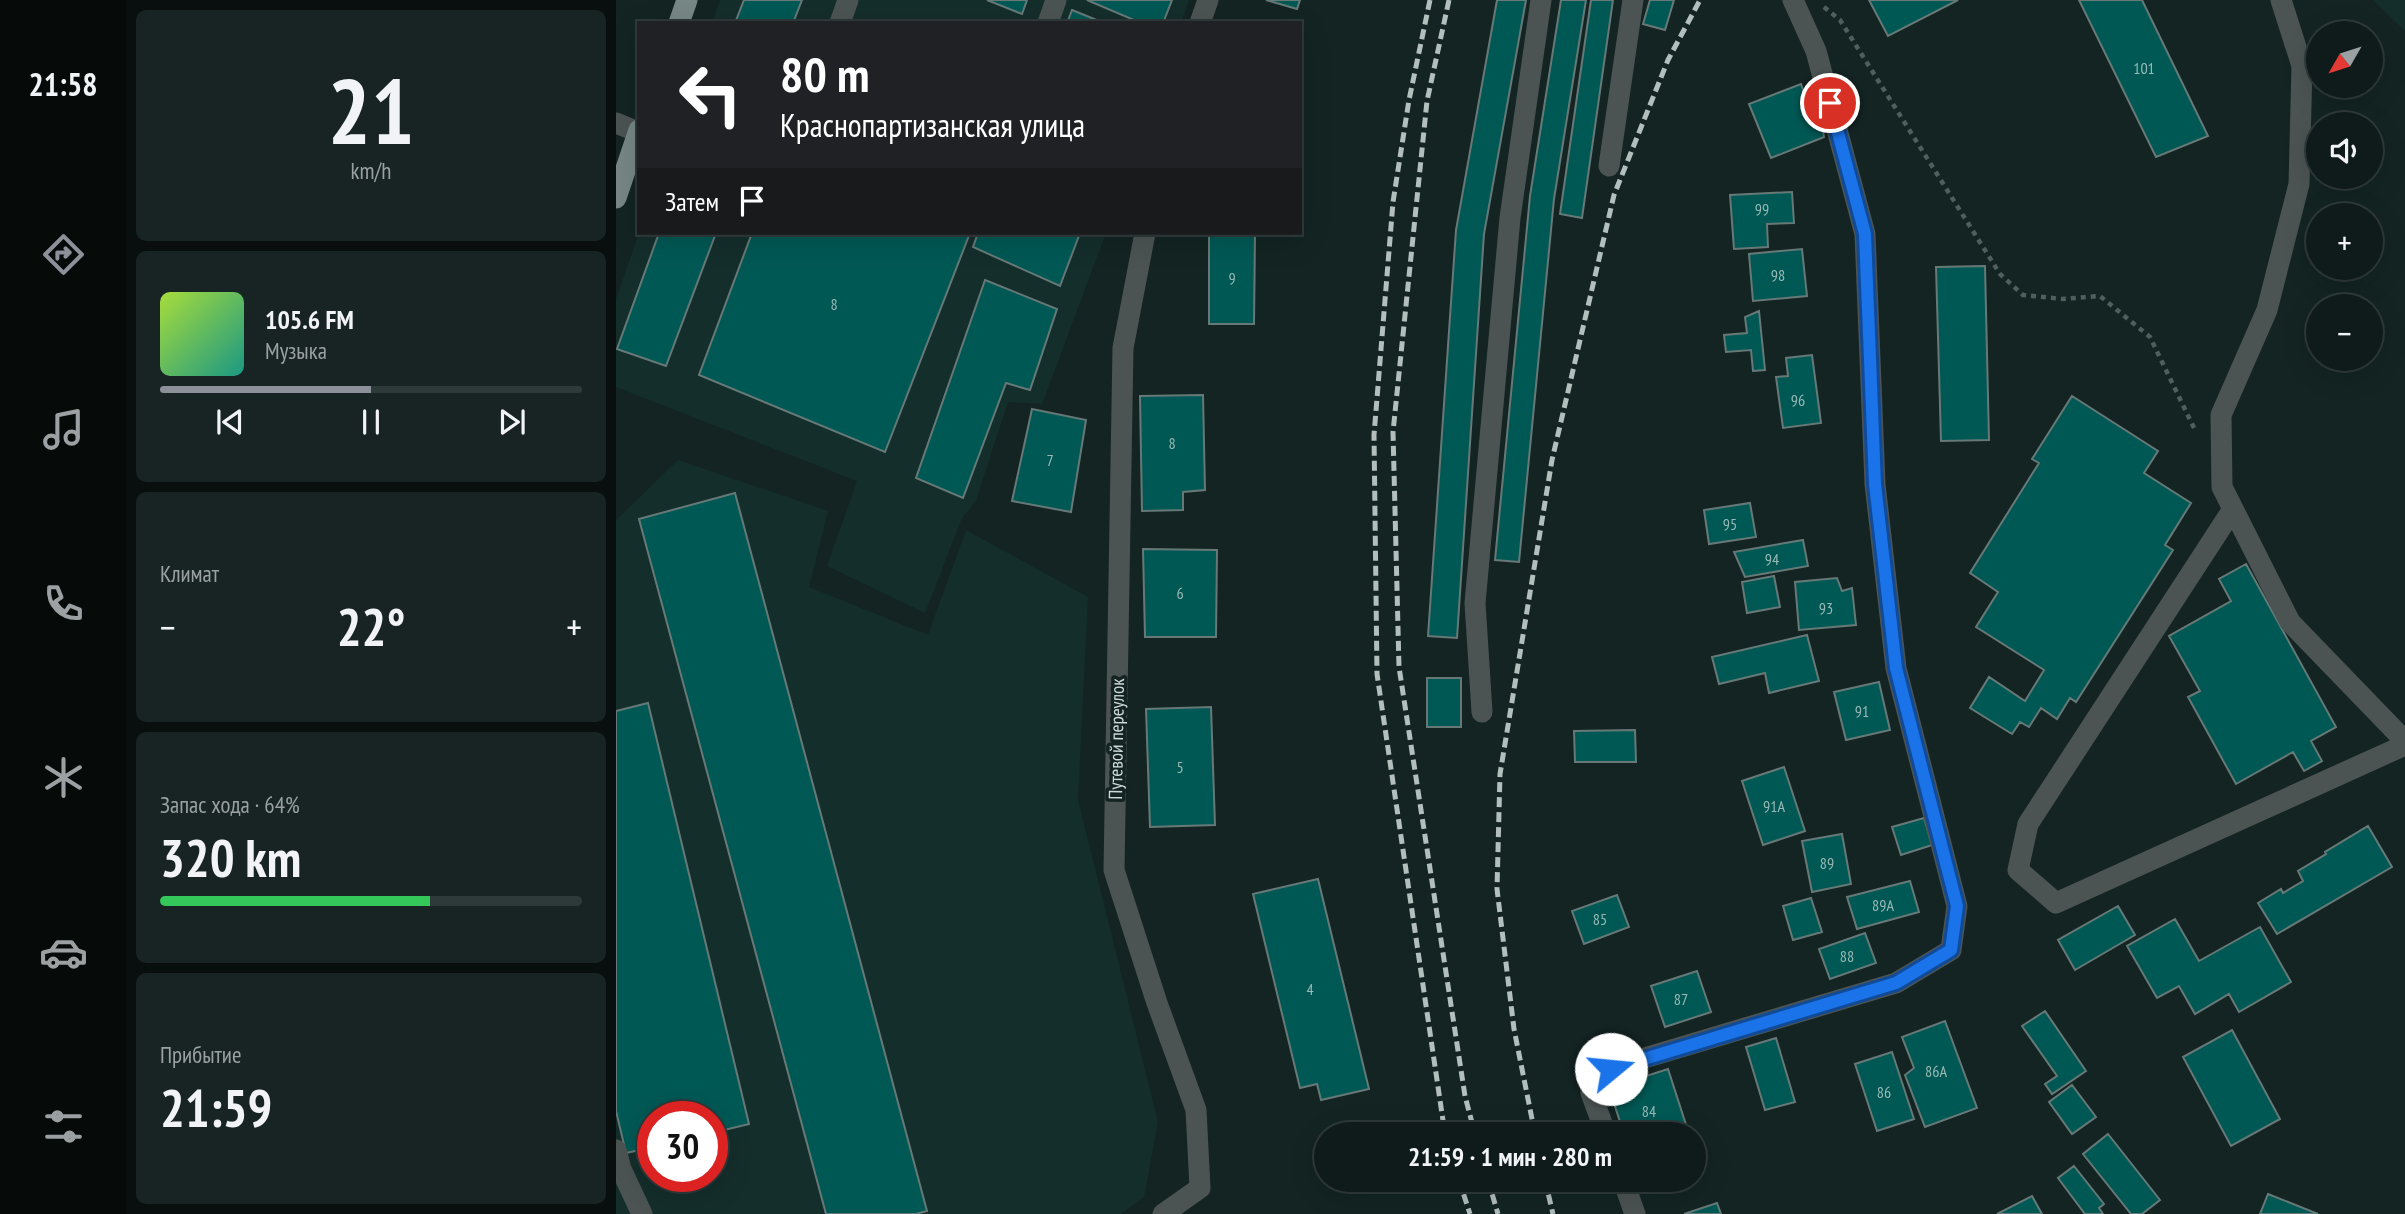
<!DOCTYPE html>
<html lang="ru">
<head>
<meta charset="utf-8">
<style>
	:root { --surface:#0e1b1a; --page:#172423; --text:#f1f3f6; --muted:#9ba1a2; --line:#2e3939; --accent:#8c9099 }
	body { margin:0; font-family:"PT Sans Narrow",sans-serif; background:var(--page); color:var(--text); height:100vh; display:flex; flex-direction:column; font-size:26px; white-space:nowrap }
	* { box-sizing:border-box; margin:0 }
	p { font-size:23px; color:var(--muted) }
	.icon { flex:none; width:38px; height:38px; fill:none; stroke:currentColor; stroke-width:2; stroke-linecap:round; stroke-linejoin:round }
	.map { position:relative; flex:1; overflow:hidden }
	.panel { display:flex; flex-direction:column; gap:10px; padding:10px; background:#080f0e; width:490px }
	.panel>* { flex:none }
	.banner { position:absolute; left:21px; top:21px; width:665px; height:214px; border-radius:0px; box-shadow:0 7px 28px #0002,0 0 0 2px var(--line); background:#202124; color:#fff; overflow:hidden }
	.needle { width:46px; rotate:231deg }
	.buttons { position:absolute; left:1690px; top:21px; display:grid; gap:14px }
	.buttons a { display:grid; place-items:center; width:77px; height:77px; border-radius:50%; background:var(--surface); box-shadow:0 7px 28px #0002,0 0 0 2px var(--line); font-size:35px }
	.speed { position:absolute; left:21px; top:1101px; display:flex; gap:14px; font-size:35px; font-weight:700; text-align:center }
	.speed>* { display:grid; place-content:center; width:91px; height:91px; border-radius:50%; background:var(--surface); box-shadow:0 7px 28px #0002,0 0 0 2px var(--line); line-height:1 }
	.speed .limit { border:10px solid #d22; background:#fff; color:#111 }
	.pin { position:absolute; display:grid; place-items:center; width:60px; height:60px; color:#fff; margin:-30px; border:4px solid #fff; border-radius:50%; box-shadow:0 2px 7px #0007 }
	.me { position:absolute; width:77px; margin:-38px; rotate:73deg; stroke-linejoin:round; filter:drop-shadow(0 0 5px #0008) }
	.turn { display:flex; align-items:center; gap:24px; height:147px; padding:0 28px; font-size:32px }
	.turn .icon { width:91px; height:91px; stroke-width:2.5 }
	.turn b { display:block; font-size:49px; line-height:60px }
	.then { display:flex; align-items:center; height:66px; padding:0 28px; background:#0003; gap:14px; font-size:26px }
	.big { font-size:52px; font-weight:700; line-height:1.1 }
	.panel .widget { flex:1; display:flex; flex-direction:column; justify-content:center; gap:10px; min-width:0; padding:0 24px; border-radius:10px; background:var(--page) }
	.panel .dial { align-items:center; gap:0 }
	.dial b { font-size:91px; line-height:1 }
	.song { display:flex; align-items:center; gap:21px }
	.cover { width:84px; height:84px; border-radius:10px; background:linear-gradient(135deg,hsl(80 70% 55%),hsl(170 70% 35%)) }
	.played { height:7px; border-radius:4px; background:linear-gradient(90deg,var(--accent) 50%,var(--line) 50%) }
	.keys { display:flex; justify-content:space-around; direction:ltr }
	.heat { display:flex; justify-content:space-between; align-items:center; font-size:38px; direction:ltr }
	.charge { height:10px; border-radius:5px; background:linear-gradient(90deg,#34c759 64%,var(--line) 0) }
	.trip { position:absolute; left:698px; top:1122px; width:392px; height:70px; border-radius:35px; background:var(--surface); box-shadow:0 7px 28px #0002,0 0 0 2px var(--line); font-weight:700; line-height:70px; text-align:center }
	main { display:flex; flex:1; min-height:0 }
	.menu { display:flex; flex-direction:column; width:126px; justify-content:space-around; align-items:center; background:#060b0a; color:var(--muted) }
	.menu .icon { width:49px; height:49px }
	.menu .current { color:var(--accent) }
	.menu b { font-size:32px; color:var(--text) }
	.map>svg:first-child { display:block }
	.built { fill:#142e2c; fill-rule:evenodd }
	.building { fill:#005854; stroke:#667977; stroke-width:2 }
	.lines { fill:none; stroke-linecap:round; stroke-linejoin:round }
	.path { stroke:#505f5e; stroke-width:4.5; stroke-dasharray:5 5; stroke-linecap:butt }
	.minor { stroke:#4c5453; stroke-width:21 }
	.major { stroke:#778786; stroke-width:21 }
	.rail { stroke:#b3bfbd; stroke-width:5; stroke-dasharray:10 5; stroke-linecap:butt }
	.route-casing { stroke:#114b97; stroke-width:18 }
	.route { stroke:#1a73e8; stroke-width:12 }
	.labels { text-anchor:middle; stroke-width:7; stroke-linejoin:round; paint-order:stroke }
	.number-label { font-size:16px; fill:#9bbab7 }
	.street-label { font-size:19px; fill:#cfdad8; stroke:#132423 }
</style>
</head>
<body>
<main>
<nav class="menu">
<b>21:58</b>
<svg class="icon current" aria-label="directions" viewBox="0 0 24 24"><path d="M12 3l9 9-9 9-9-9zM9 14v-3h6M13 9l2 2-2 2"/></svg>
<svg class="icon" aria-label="music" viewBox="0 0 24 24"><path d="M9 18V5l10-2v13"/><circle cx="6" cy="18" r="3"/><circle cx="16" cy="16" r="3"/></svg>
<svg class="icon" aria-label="phone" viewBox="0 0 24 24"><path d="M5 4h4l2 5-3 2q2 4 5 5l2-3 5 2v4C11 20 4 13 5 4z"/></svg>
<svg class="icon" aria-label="climate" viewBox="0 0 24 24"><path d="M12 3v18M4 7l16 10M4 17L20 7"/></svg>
<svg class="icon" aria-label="car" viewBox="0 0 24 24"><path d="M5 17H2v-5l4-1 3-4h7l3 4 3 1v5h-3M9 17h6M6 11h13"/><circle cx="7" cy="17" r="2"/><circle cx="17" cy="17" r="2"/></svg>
<svg class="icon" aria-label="filters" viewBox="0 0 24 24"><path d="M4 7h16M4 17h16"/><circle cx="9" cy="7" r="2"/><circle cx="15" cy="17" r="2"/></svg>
</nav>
<section class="panel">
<div class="widget dial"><b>21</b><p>km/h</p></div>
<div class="widget">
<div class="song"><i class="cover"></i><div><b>105.6 FM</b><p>Музыка</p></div></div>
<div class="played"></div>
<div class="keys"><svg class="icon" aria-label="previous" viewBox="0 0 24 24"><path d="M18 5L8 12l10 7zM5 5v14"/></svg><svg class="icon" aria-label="pause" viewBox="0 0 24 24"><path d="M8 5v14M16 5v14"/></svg><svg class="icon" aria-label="next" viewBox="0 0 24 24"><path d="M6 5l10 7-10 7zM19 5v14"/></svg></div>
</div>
<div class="widget"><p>Климат</p>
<div class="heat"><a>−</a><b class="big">22°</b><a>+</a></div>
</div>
<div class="widget"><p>Запас хода · 64%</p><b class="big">320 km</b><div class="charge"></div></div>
<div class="widget"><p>Прибытие</p><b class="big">21:59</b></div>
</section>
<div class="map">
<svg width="1789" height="1214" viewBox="0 0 1789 1214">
	<rect width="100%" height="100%" fill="#132423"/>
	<path class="built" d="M 104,0 L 573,0 L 565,23 L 96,23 Z
		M 1757,0 L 1789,0 L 1789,31 Z
		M 23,233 L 490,233 L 426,404 L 392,402 L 360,501 L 346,518 L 309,613 L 211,566 L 241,481 L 0,387 L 0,299 Z
		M 62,460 L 212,511 L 193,587 L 312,635 L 350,530 L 472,597 L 462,800 L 542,1122 L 528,1197 L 505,1214 L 0,1214 L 0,520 ZM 37,1116 L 96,1116 L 96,1176 L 37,1176 Z"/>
	<path class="building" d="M 128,0 L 186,0 L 177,23 L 119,23 Z
		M 371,0 L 411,0 L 406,14 Z
		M 471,0 L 556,0 L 547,23 L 525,23 Z
		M 650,0 L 684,0 L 681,9 Z
		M 881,0 L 910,0 L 868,234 L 841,638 L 812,636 L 840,230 Z
		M 945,0 L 970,0 L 938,199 L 903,562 L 879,560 L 914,196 Z
		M 975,0 L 997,0 L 966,218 L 944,214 Z
		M 1034,0 L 1058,0 L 1049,30 L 1027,24 Z
		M 1253,0 L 1342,0 L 1272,36 Z
		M 1463,0 L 1526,0 L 1592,136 L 1540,157 Z
		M 456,10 L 488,23 L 451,23 Z
		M 1185,84 L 1192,104 L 1203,102 L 1208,137 L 1155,158 L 1133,104 Z
		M 1176,192 L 1178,223 L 1151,224 L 1152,247 L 1118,249 L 1114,195 Z
		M 43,233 L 100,233 L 50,366 L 1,349 Z
		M 136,233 L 354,233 L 269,452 L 83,375 Z
		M 362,233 L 406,234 L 464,233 L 444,286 L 357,247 Z
		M 593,233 L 639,233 L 638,324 L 593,324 Z
		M 1186,249 L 1191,296 L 1137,301 L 1133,254 Z
		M 1369,266 L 1373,440 L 1325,441 L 1320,267 Z
		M 369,280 L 441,309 L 414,390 L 390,383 L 347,498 L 300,478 Z
		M 1143,311 L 1149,370 L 1137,371 L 1135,350 L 1110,352 L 1108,335 L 1131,333 L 1129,317 Z
		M 1196,355 L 1205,423 L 1167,428 L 1160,377 L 1172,376 L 1170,358 Z
		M 587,395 L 589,490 L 567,492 L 567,510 L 526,511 L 524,396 Z
		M 1456,396 L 1542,451 L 1528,473 L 1575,503 L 1549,545 L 1557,550 L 1460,702 L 1454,698 L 1441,719 L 1425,708 L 1413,727 L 1404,722 L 1396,734 L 1354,708 L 1373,677 L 1409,701 L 1428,670 L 1360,627 L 1382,592 L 1354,573 L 1423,463 L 1416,459 Z
		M 416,409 L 470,420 L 455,512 L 396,501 Z
		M 119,493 L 311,1211 L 300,1214 L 210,1214 L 23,519 Z
		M 1134,503 L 1140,537 L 1093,544 L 1088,510 Z
		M 1187,540 L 1192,566 L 1129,577 L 1118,552 Z
		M 527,549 L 601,550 L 600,637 L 529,637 Z
		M 1630,564 L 1720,727 L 1695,741 L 1706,761 L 1688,771 L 1677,752 L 1620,784 L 1572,697 L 1584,691 L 1553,636 L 1615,601 L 1603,579 Z
		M 1158,576 L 1164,607 L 1131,613 L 1126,582 Z
		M 1221,578 L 1226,591 L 1236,588 L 1240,625 L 1183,630 L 1179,582 Z
		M 1191,635 L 1203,681 L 1153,693 L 1149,673 L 1103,684 L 1096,657 Z
		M 811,678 L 845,678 L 845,727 L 811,727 Z
		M 1263,682 L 1274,730 L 1230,740 L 1218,692 Z
		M 32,703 L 133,1124 L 96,1133 L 96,1116 L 37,1116 L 37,1147 L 10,1153 L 0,1111 L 0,711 Z
		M 595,707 L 599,825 L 534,827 L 530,709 Z
		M 1019,730 L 1020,762 L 959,762 L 958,731 Z
		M 1168,767 L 1189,831 L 1147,845 L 1126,781 Z
		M 1308,818 L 1316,845 L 1285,855 L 1276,827 Z
		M 1752,826 L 1776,867 L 1661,934 L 1642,903 L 1665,889 L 1667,893 L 1687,881 L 1682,871 L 1710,854 L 1709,852 Z
		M 1226,834 L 1235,884 L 1196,892 L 1186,841 Z
		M 702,879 L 753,1089 L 705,1100 L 701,1084 L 684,1088 L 637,894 Z
		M 1294,881 L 1303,912 L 1241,929 L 1231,897 Z
		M 1001,895 L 1013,927 L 968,944 L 956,911 Z
		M 1195,898 L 1206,932 L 1177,940 L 1167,906 Z
		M 1502,906 L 1519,935 L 1459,970 L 1442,940 Z
		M 1559,919 L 1583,961 L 1644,927 L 1675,982 L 1623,1012 L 1613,994 L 1579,1014 L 1563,986 L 1541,998 L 1511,946 Z
		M 1249,933 L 1260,963 L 1214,979 L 1203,949 Z
		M 1081,971 L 1095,1012 L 1049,1027 L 1035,986 Z
		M 1429,1011 L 1470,1071 L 1436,1094 L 1429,1084 L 1441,1076 L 1406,1026 Z
		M 1329,1021 L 1361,1108 L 1309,1127 L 1289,1075 L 1298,1068 L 1286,1037 Z
		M 1616,1030 L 1664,1119 L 1615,1146 L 1567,1057 Z
		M 1160,1038 L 1179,1102 L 1149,1110 L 1130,1047 Z
		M 1276,1052 L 1298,1119 L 1261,1131 L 1239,1064 Z
		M 1052,1069 L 1073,1134 L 1008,1134 L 993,1088 Z
		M 1456,1085 L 1480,1117 L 1456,1134 L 1433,1102 Z
		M 1492,1134 L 1544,1200 L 1526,1214 L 1515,1214 L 1467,1154 Z
		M 1458,1166 L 1488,1204 L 1483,1208 L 1487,1214 L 1469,1214 L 1442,1178 Z
		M 1652,1194 L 1702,1214 L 1644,1214 Z
		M 1416,1196 L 1426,1214 L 1381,1214 Z
		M 1101,1203 L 1105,1214 L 1068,1214 Z"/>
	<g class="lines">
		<path class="path" d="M 1208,7 L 1224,20 L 1384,274 L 1407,295 L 1446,299 L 1484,296 L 1534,337 L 1579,430"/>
		<path class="minor" d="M 1665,0 L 1686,66 L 1683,184 L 1651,310 L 1605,415 L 1606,487 L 1674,622 L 1789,741
			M 224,23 L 232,0
			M 432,23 L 440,0
			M 584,23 L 592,0
			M 0,123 L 22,132
			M 993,166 L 1017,0
			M 529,233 L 507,348 L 498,870 L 541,1003 L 580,1110 L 584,1188 L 547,1214
			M 1617,509 L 1412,824 L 1402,870 L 1440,903 L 1789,745
			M 866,712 L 859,603 L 894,218 L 925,0
			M 990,1134 L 975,1093 L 995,1068 L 1280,983 L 1335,950 L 1341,906 L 1280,668 L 1259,484 L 1249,234 L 1200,51 L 1177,0
			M 0,1150 L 5,1169 L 26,1214
			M 1007,1180 L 1019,1214"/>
		<path class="major" d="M 63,23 L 71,0
			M 0,198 L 23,130"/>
		<path class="rail" d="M 814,0 L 793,100 L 777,202 L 758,435 L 761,674 L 829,1134
			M 833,0 L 811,101 L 777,432 L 783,667 L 849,1096 L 859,1134
			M 919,1134 L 898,1029 L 881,889 L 884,774 L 936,460 L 998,195 L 1052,60 L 1084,0
			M 843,1180 L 854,1214
			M 872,1180 L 882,1214
			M 929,1180 L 937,1214"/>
	</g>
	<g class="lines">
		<g class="route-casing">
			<path id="route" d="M 995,1069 L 1280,983 L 1335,950 L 1341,906 L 1280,668 L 1259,484 L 1249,234 L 1214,103"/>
		</g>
		<use href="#route" class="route"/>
	</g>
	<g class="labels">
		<g class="number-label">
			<text x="1528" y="74">101</text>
			<text x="1146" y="215">99</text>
			<text x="1162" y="281">98</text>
			<text x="616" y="284">9</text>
			<text x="218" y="310">8</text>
			<text x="1182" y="406">96</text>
			<text x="556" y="449">8</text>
			<text x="434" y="466">7</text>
			<text x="1114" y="530">95</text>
			<text x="1156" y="565">94</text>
			<text x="564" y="599">6</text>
			<text x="1210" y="614">93</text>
			<text x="1246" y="717">91</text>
			<text x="564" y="773">5</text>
			<text x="1158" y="812">91А</text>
			<text x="1211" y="869">89</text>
			<text x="1267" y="911">89А</text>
			<text x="984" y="925">85</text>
			<text x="1231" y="962">88</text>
			<text x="694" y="995">4</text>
			<text x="1065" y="1005">87</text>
			<text x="1320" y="1077">86А</text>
			<text x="1268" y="1098">86</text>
			<text x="1033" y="1117">84</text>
		</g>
		<g class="street-label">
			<text transform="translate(500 739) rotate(-89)" y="7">Путевой переулок</text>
		</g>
	</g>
</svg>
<div class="buttons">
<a><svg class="needle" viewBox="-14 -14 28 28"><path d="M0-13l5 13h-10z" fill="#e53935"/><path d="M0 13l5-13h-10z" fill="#9ba1a2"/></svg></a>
<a><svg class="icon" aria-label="sound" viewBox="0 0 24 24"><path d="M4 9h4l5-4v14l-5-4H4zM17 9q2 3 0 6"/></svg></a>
<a>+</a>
<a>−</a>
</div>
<div class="speed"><div class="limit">30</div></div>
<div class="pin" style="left:1214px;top:103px;background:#d93025"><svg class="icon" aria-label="arrive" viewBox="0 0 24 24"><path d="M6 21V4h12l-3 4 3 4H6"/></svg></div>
<svg class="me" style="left:995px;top:1069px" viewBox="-20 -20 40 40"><circle r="19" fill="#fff"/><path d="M0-13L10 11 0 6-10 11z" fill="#1a73e8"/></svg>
<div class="trip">21:59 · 1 мин · 280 m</div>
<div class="banner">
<div class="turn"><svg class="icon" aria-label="left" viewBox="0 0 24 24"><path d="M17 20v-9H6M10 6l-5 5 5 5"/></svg><div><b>80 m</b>Краснопартизанская улица</div></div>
<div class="then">Затем<svg class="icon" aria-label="arrive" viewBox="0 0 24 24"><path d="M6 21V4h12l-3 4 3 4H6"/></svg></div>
</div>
</div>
</main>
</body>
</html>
